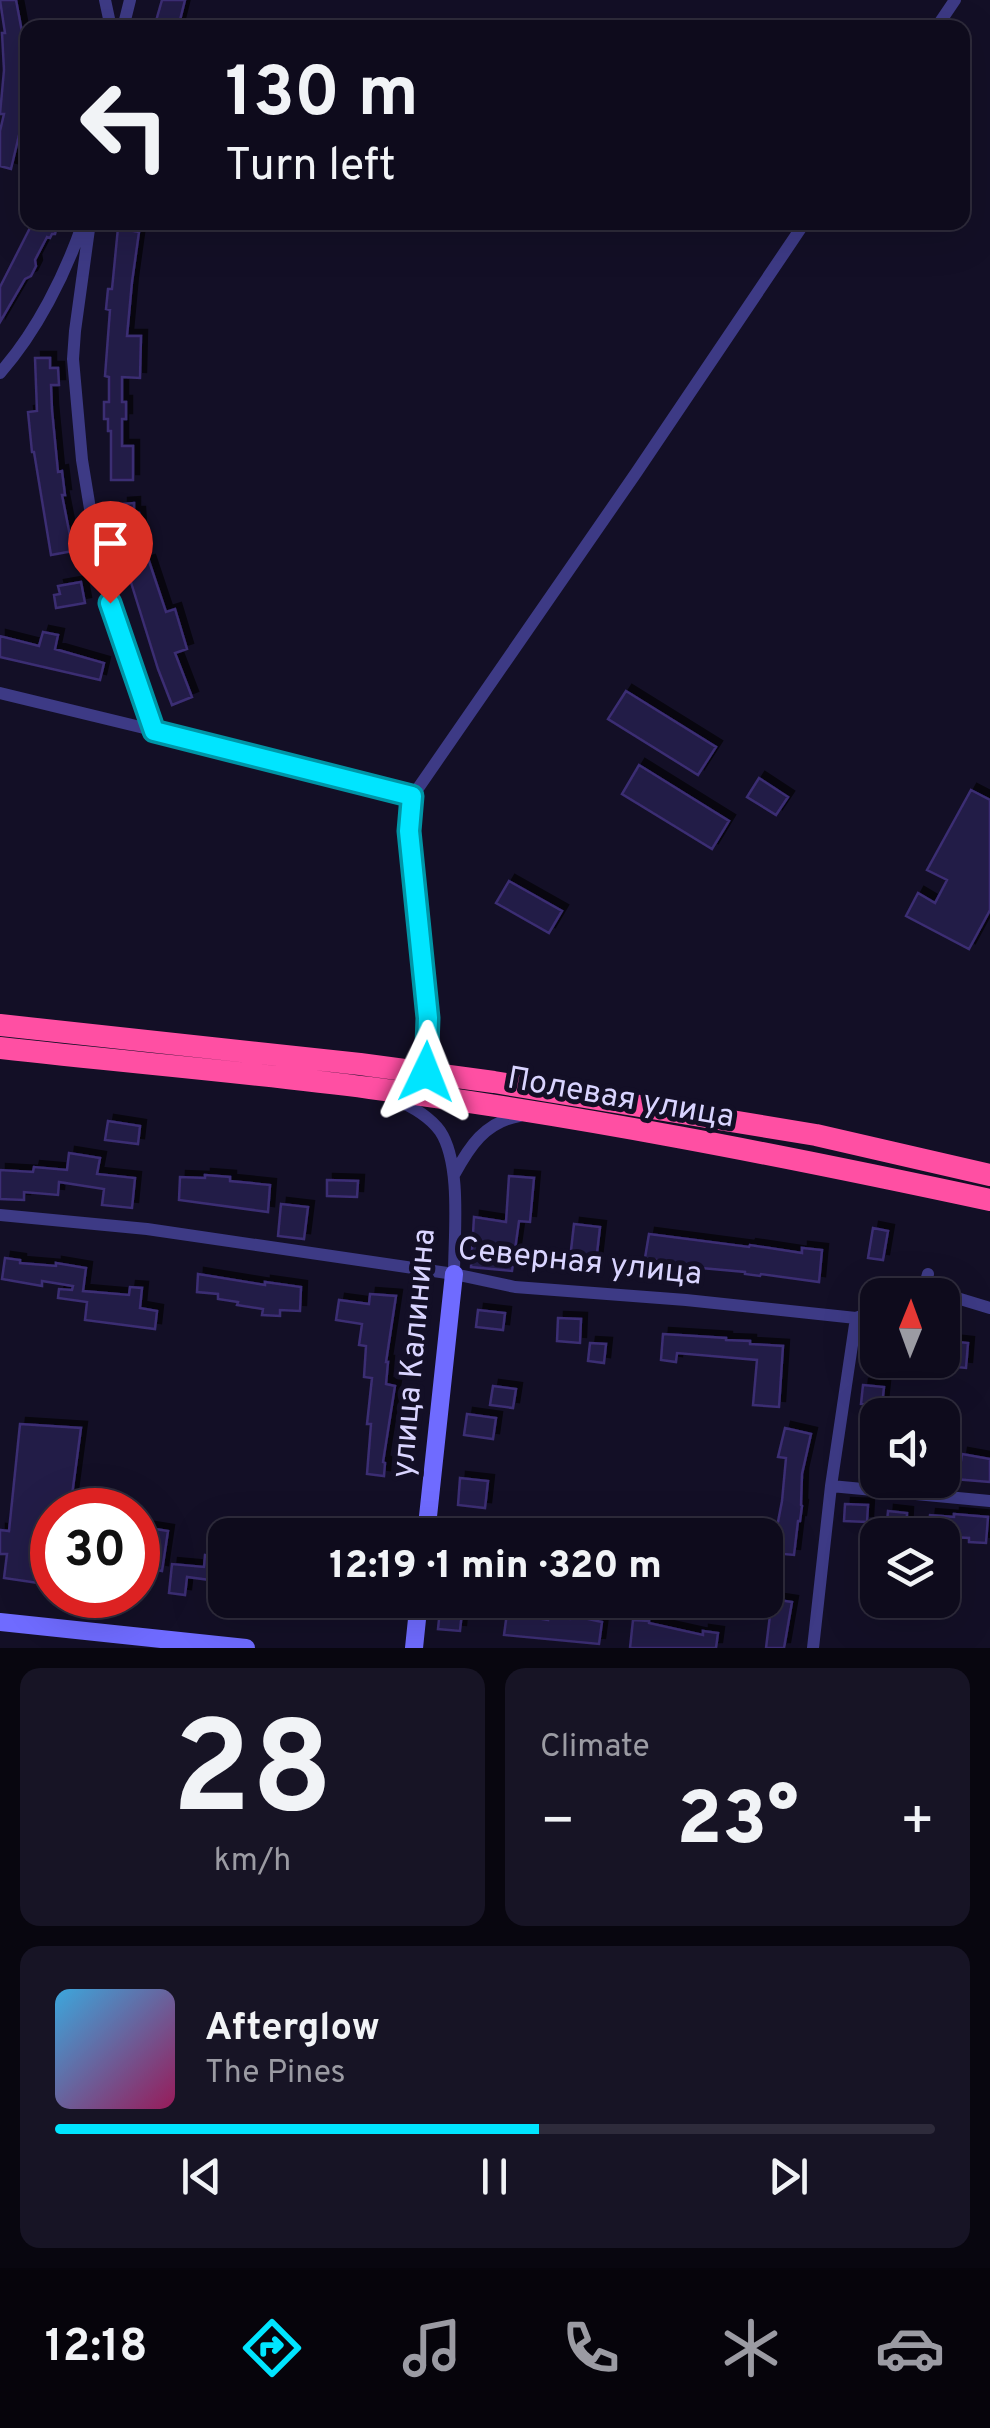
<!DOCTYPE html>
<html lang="en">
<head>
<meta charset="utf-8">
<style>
	:root { --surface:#0e0b1c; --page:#171425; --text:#f1f3f6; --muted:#9b9ba3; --line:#2e2b3b; --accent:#00e5ff }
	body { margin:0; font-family:Overpass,sans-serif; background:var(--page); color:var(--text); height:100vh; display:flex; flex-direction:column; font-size:38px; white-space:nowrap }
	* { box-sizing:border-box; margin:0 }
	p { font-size:32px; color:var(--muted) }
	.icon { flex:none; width:55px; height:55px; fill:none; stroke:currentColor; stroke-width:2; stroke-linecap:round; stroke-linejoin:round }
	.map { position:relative; height:1648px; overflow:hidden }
	.details { display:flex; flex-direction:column; gap:20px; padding:20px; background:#08060f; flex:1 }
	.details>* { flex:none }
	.guide { position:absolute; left:20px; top:20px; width:950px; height:210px; border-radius:20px; box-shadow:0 10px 40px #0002,0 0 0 2px var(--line); background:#0e0b1c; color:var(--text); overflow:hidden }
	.needle { width:65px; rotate:1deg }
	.tools { position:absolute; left:860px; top:1278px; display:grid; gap:20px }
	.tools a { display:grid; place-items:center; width:100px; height:100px; border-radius:20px; background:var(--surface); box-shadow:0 10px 40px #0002,0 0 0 2px var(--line); font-size:50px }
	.speed { position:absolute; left:30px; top:1488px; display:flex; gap:20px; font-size:50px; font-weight:700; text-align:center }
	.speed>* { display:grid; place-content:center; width:130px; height:130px; border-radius:50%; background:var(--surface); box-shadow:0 10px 40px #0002,0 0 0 2px var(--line); line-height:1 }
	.speed .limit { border:15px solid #d22; background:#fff; color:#111 }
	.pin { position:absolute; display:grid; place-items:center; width:85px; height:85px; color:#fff; margin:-102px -42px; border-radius:50% 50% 50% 0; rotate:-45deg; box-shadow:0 0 10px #0007 }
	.pin .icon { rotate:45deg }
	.me { position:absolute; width:110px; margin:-55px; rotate:2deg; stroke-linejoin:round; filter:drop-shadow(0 0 8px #0008) }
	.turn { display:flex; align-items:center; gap:35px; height:210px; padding:0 40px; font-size:45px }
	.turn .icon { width:130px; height:130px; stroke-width:2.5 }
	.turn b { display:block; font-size:70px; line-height:85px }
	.big { font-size:75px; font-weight:800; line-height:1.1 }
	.details .tile { flex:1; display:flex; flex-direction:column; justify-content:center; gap:15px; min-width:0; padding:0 35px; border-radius:20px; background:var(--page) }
	.details .dial { align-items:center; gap:0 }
	.dial b { font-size:130px; line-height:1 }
	.song { display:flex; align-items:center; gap:30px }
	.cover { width:120px; height:120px; border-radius:15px; background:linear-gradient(135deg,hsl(200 70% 55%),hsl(330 70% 35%)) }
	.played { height:10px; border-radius:5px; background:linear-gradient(90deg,var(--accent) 55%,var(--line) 55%) }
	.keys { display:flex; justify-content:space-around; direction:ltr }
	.heat { display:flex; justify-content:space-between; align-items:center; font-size:55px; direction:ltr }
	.details .tiles { flex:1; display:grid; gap:20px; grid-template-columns:1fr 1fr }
	.tile:last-child { grid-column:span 2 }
	.trip { position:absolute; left:208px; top:1518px; width:575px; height:100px; border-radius:20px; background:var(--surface); box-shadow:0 10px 40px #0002,0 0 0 2px var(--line); font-weight:800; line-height:100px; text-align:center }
	.tab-bar { display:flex; height:160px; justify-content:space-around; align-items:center; background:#06040b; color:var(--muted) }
	.tab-bar .icon { width:70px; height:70px }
	.tab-bar .on { color:var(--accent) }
	.tab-bar b { font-size:45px; color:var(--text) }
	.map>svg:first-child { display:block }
	.building { fill:#241b47; stroke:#3b2d73; stroke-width:2.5; filter:url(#shadow) }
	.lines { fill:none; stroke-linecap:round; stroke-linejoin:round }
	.street { stroke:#3d3a85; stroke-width:12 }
	.secondary { stroke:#6f6bff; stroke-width:18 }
	.highway { stroke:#ff4fa3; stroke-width:22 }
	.route-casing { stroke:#0095a6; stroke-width:25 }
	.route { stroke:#00e5ff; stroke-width:18 }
	.labels { text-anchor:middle; stroke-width:10; stroke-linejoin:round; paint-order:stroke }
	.street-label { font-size:32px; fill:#d9d4ff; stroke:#130f26 }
</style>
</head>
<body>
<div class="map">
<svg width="990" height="1648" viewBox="0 0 990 1648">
	<defs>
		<filter id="shadow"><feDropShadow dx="6" dy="-6" stdDeviation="0" flood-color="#0009"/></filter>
	</defs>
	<rect width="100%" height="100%" fill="#130f26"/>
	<path class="building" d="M 0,0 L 16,0 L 22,32 L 24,70 L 20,131 L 11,169 L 0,166 L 0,131 L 4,114 L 0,114 L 4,70 L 2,33 L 5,33 Z
		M 162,0 L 185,0 L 178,28 L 154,28 Z
		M 33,222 L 58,222 L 55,234 L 52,234 L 50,238 L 47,237 L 35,260 L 36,266 L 31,276 L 25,279 L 0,322 L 0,287 Z
		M 118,228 L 139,232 L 132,282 L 127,336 L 141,336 L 140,378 L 122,377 L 122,402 L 126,402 L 126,419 L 122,419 L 122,446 L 133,446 L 133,480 L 111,480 L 111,431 L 108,431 L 108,419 L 104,419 L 104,402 L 109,402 L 109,377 L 105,376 L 110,310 L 106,309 L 108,289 L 112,289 Z
		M 35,358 L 50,358 L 50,368 L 58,368 L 59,385 L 51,385 L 52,410 L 58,472 L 62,471 L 65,495 L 62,495 L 73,551 L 51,555 L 34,452 L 32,452 L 28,412 L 37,411 Z
		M 134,503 L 134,513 L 139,513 L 140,530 L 135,531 L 136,542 L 124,542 L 124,531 L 117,532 L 116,514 L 122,514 L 122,504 Z
		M 149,561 L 166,612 L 175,609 L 187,649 L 175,653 L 192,697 L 172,705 L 158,669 L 129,576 L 133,575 L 130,567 Z
		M 81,582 L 85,603 L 56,608 L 54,595 L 60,594 L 58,586 Z
		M 43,632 L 58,635 L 55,649 L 104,663 L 100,680 L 0,657 L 0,636 L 39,646 Z
		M 626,691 L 716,747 L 698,775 L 608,719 Z
		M 639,765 L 729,821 L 712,849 L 622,794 Z
		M 759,778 L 788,797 L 776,815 L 747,797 Z
		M 971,790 L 990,800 L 990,910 L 969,949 L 906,916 L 918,893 L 935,903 L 947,880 L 927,870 Z
		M 509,881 L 562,911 L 549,933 L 496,903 Z
		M 108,1121 L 140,1126 L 138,1144 L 105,1140 Z
		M 69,1153 L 100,1158 L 97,1174 L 135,1178 L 132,1208 L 102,1205 L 104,1189 L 59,1182 L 58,1195 L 24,1192 L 24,1200 L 0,1199 L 0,1170 L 33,1172 L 34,1167 L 67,1170 Z
		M 205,1175 L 230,1177 L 230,1181 L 270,1185 L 268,1212 L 179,1200 L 180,1177 L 205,1178 Z
		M 509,1176 L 534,1178 L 530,1222 L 519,1221 L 512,1271 L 471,1267 L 474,1217 L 506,1222 Z
		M 327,1180 L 358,1181 L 357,1197 L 327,1196 Z
		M 281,1204 L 308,1207 L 304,1239 L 278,1236 Z
		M 574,1224 L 600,1227 L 596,1262 L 570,1259 Z
		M 873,1228 L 888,1231 L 883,1260 L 868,1258 Z
		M 649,1234 L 749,1247 L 750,1245 L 802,1253 L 802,1248 L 822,1250 L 819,1282 L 761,1274 L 760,1276 L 745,1274 L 745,1272 L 701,1268 L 645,1258 Z
		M 5,1258 L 20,1260 L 20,1263 L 56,1266 L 56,1263 L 86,1268 L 83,1291 L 129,1295 L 130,1287 L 142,1288 L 140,1308 L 157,1311 L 155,1329 L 85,1320 L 87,1302 L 58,1298 L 59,1289 L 72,1290 L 73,1286 L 42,1281 L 42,1286 L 2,1279 Z
		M 198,1274 L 265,1285 L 265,1282 L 301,1287 L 300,1311 L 280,1310 L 280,1316 L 262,1315 L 263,1309 L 237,1305 L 238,1302 L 218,1299 L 218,1294 L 197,1292 Z
		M 370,1294 L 396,1296 L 386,1362 L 388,1362 L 386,1384 L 395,1386 L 383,1462 L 385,1463 L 384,1476 L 367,1474 L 371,1424 L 367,1424 L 372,1378 L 364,1377 L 366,1346 L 359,1345 L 362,1324 L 336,1320 L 339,1300 L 369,1304 Z
		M 478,1310 L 505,1313 L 503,1330 L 476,1327 Z
		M 558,1318 L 581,1319 L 580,1343 L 557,1341 Z
		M 663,1334 L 726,1338 L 726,1340 L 750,1341 L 750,1344 L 783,1346 L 779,1407 L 753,1405 L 757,1360 L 677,1353 L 676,1362 L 661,1360 Z
		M 949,1341 L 968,1343 L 966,1368 L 946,1366 Z
		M 590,1343 L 606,1344 L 604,1363 L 588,1361 Z
		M 863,1385 L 884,1387 L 882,1406 L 861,1404 Z
		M 493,1386 L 516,1389 L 513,1408 L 490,1405 Z
		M 467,1414 L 496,1418 L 493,1439 L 464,1435 Z
		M 20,1424 L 81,1428 L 70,1510 L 52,1510 L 52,1585 L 4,1578 L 7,1554 L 0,1554 L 0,1530 L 9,1531 Z
		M 871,1426 L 878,1426 L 878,1464 L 865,1462 Z
		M 785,1428 L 811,1434 L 802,1474 L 801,1505 L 802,1506 L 800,1521 L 798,1521 L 794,1555 L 772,1553 L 782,1501 L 786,1458 L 778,1457 Z
		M 962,1454 L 990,1459 L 990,1482 L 942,1478 L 942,1459 L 961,1461 Z
		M 460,1478 L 488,1481 L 485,1508 L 458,1505 Z
		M 845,1504 L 868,1505 L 867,1522 L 844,1521 Z
		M 888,1511 L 907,1513 L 906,1535 L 886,1534 Z
		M 954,1514 L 988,1517 L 986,1543 L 969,1542 L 969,1538 L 952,1537 L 952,1535 L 928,1535 L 930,1515 L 954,1517 Z
		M 149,1528 L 168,1531 L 162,1571 L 138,1567 L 138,1547 L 146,1548 Z
		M 205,1555 L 225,1558 L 225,1582 L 187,1577 L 185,1595 L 169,1593 L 172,1564 L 204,1567 Z
		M 772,1599 L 792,1602 L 784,1648 L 766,1648 Z
		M 272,1600 L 333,1600 L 332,1618 L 305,1615 L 306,1612 L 271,1605 Z
		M 441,1600 L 463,1602 L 460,1631 L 438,1629 Z
		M 507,1613 L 548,1620 L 548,1617 L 570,1619 L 570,1615 L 602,1622 L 599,1644 L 504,1635 Z
		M 633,1620 L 649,1621 L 649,1623 L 703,1635 L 703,1631 L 718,1633 L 716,1648 L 630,1648 Z"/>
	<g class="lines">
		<path class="street" d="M 105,0 L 111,28
			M 123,28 L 130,0
			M 936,28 L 955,0
			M 90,222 L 75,331 L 73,359 L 82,460 L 94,533 L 110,603 L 154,731
			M 0,373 C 37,331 65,275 83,223
			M 0,693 L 235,750 L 412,797
			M 426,1072 L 429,1018 L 409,831 L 412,797 L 636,473 L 805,222
			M 394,1099 C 411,1106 429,1116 440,1131 C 462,1164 454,1235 454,1274
			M 454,1175 C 469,1147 485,1122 519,1116
			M 0,1215 L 147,1229 L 454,1274 L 515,1287 L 686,1300 L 856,1318
			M 924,1288 L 990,1308
			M 909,1295 L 924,1288 L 928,1274
			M 856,1318 L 878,1309
			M 831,1486 L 990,1501
			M 813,1648 L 831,1486 L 856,1318"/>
		<path class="secondary" d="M 426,1535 L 454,1274
			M 0,1622 L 246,1648
			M 414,1648 L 419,1600"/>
		<path class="highway" d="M 0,1025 L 360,1064 L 494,1082 L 816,1135 L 990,1175
			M 0,1048 C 123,1062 247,1072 370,1088 C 578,1115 785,1156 990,1200"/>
	</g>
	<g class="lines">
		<g class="route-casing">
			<path id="route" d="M 110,603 L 154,731 L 412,796 L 409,831 L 428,1018 L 426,1072"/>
		</g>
		<use href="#route" class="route"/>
	</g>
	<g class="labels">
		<g class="street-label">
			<text transform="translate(621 1096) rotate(10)" y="11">Полевая улица</text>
			<text transform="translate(580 1260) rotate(6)" y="11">Северная улица</text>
			<text transform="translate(412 1353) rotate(-85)" y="11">улица Калинина</text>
		</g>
	</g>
</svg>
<div class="tools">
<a><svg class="needle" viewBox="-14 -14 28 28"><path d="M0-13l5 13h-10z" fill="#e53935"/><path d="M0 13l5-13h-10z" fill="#9b9ba3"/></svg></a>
<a><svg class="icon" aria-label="sound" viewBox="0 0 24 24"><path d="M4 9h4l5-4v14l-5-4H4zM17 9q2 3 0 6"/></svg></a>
<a><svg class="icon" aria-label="layers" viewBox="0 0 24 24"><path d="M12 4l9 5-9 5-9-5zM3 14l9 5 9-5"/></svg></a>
</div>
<div class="speed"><div class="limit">30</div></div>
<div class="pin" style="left:110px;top:603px;background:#d93025"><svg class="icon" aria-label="arrive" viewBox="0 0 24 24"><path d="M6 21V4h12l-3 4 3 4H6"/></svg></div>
<svg class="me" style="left:426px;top:1072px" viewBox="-20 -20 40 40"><path d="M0-17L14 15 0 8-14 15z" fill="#00e5ff" stroke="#fff" stroke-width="4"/></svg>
<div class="trip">12:19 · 1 min · 320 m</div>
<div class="guide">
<div class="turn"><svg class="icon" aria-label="left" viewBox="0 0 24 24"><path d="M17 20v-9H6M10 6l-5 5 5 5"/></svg><div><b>130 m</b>Turn left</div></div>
</div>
</div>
<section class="details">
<div class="tiles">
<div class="tile dial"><b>28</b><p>km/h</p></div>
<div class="tile"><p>Climate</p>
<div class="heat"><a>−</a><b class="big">23°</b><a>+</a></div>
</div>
<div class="tile">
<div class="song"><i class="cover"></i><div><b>Afterglow</b><p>The Pines</p></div></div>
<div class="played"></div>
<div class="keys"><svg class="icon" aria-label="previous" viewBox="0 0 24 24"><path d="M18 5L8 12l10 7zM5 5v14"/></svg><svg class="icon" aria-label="pause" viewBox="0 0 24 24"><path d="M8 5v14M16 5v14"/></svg><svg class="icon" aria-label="next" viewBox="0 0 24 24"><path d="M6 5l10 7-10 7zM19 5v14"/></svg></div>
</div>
</div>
</section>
<nav class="tab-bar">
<b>12:18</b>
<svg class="icon on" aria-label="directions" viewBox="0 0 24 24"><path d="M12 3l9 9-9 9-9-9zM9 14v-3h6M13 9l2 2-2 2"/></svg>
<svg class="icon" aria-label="music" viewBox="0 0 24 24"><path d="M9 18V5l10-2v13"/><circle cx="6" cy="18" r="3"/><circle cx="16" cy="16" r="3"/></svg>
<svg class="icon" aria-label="phone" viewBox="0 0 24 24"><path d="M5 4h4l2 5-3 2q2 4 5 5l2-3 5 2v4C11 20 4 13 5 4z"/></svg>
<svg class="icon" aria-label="climate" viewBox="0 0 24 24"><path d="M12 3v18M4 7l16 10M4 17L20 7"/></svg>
<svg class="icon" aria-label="car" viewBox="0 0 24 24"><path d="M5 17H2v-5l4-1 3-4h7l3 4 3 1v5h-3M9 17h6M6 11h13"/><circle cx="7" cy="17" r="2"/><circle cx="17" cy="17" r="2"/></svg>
</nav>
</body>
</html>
